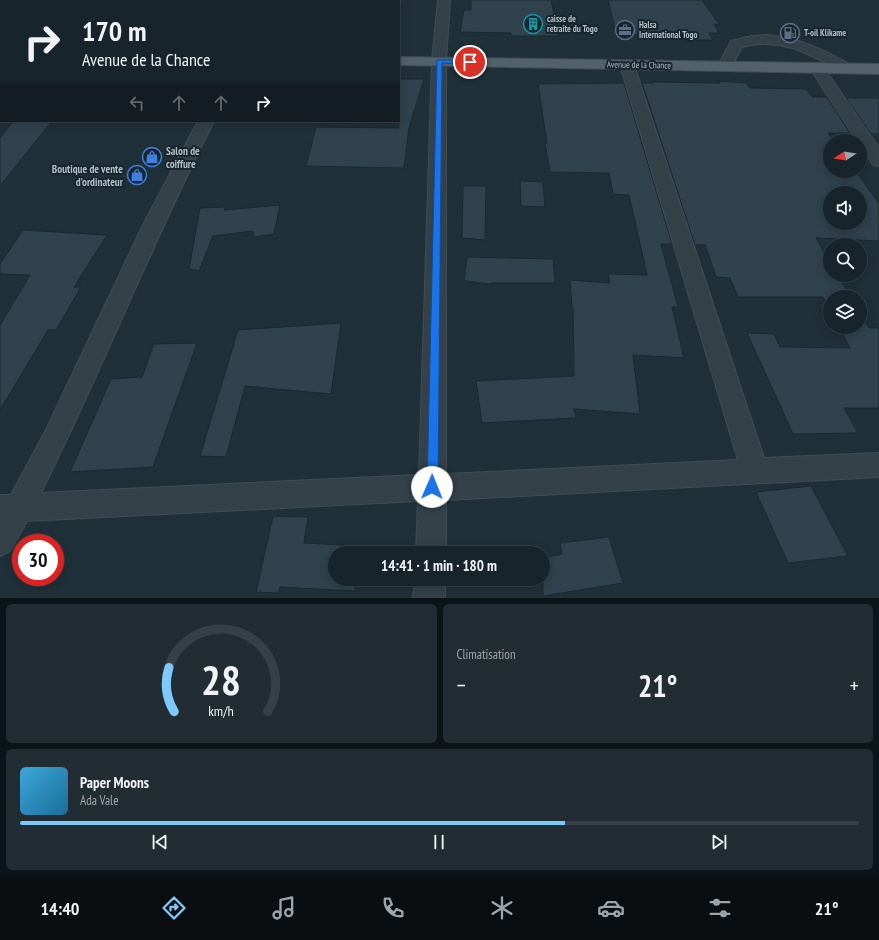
<!DOCTYPE html>
<html lang="fr">
<head>
<meta charset="utf-8">
<style>
	:root { --surface:#18242b; --page:#212c33; --text:#f1f3f6; --muted:#9fa4a9; --line:#364147; --accent:#7fc9fa }
	body { margin:0; font-family:"PT Sans Narrow",sans-serif; background:var(--page); color:var(--text); height:100vh; display:flex; flex-direction:column; font-size:15px; white-space:nowrap }
	* { box-sizing:border-box; margin:0 }
	p { font-size:13px; color:var(--muted) }
	.icon { flex:none; width:22px; height:22px; fill:none; stroke:currentColor; stroke-width:2; stroke-linecap:round; stroke-linejoin:round }
	.map { position:relative; height:598px; overflow:hidden }
	.panel { display:flex; flex-direction:column; gap:6px; padding:6px; background:#0d1418; flex:1 }
	.panel>* { flex:none }
	.top-card { position:absolute; left:0px; top:0px; width:400px; height:122px; box-shadow:0 2px 10px #0003,0 0 0 1px var(--line); background:#18242b; color:var(--text); overflow:hidden }
	.needle { width:26px; rotate:258deg }
	.tools { position:absolute; left:823px; top:134px; display:grid; gap:8px }
	.tools a { display:grid; place-items:center; width:44px; height:44px; border-radius:50%; background:var(--surface); box-shadow:0 2px 10px #0003,0 0 0 1px var(--line); font-size:20px }
	.speed { position:absolute; left:12px; top:534px; display:flex; gap:8px; font-size:20px; font-weight:700; text-align:center }
	.speed>* { display:grid; place-content:center; width:52px; height:52px; border-radius:50%; background:var(--surface); box-shadow:0 2px 10px #0003,0 0 0 1px var(--line); line-height:1 }
	.speed .limit { border:6px solid #d22; background:#fff; color:#111 }
	.pin { position:absolute; display:grid; place-items:center; width:34px; height:34px; color:#fff; margin:-17px; border:2px solid #fff; border-radius:50%; box-shadow:0 1px 4px #0007 }
	.me { position:absolute; width:44px; margin:-22px; rotate:1deg; stroke-linejoin:round; filter:drop-shadow(0 0 3px #0008) }
	.turn { display:flex; align-items:center; gap:14px; height:84px; padding:0 16px; font-size:18px }
	.turn .icon { width:52px; height:52px; stroke-width:2.5 }
	.turn b { display:block; font-size:28px; line-height:34px }
	.lanes { display:flex; align-items:center; height:38px; padding:0 16px; background:#0003; justify-content:center; gap:20px; direction:ltr }
	.lanes .off { opacity:.35 }
	.big { font-size:30px; font-weight:700; line-height:1.1 }
	.panel .widget { flex:1; display:flex; flex-direction:column; justify-content:center; gap:6px; min-width:0; padding:0 14px; border-radius:6px; background:var(--page) }
	.panel .dial { align-items:center; gap:0 }
	.dial svg { height:104px; overflow:visible; fill:none; stroke:var(--line); stroke-width:7; stroke-linecap:round; text-anchor:middle }
	.dial text { fill:var(--text); stroke:none }
	.song { display:flex; align-items:center; gap:12px }
	.cover { width:48px; height:48px; border-radius:6px; background:linear-gradient(135deg,hsl(200 70% 55%),hsl(200 70% 35%)) }
	.played { height:4px; border-radius:2px; background:linear-gradient(90deg,var(--accent) 65%,var(--line) 65%) }
	.keys { display:flex; justify-content:space-around; direction:ltr }
	.heat { display:flex; justify-content:space-between; align-items:center; font-size:22px; direction:ltr }
	.panel .tiles { flex:1; display:grid; gap:6px; grid-template-columns:1fr 1fr }
	.widget:last-child { grid-column:span 2 }
	.trip { position:absolute; left:328px; top:546px; width:222px; height:40px; border-radius:20px; background:var(--surface); box-shadow:0 2px 10px #0003,0 0 0 1px var(--line); font-weight:700; line-height:40px; text-align:center }
	.dock { display:flex; height:64px; justify-content:space-around; align-items:center; background:#0a0e11; color:var(--muted) }
	.dock .icon { width:28px; height:28px }
	.dock .current { color:var(--accent) }
	.dock b { font-size:18px; color:var(--text) }
	.map>svg:first-child { display:block }
	.building { fill:#2f424d; stroke:#1b2830; fill-rule:evenodd }
	.lines { fill:none; stroke-linecap:round; stroke-linejoin:round }
	.minor-casing { stroke:#404d56; stroke-width:2 }
	.major-casing { stroke:#404d56; stroke-width:2 }
	.minor { fill:#344149; fill-rule:evenodd }
	.major { fill:#52616a; fill-rule:evenodd }
	.route { fill:#1a73e8; stroke:#114b97 }
	.labels { text-anchor:middle; stroke-width:4; stroke-linejoin:round; paint-order:stroke }
	.far-poi-label { font-size:9px; font-weight:bold; fill:#afbdc6; stroke:#19262e; text-anchor:start }
	.far-street-label { font-size:9px; fill:#afbdc6; stroke:#19262e }
	.poi-label { font-size:11px; font-weight:bold; fill:#afbdc6; stroke:#19262e; text-anchor:start }
</style>
</head>
<body>
<div class="map">
<svg width="879" height="598" viewBox="0 0 879 598">
	<rect width="100%" height="100%" fill="#203039"/>
	<path class="building" d="M 471,0 L 551,0 L 559,36 L 511,36 L 511,33 L 460,32 L 464,10 L 471,10 Z
		M 608,0 L 702,0 L 720,25 L 714,24 L 719,33 L 709,33 L 713,40 L 684,40 L 682,37 L 662,38 L 660,35 L 616,34 Z
		M 399,79 L 424,79 L 409,128 L 404,168 L 306,166 L 316,127 L 399,128 Z
		M 719,81 L 747,83 L 750,88 L 806,89 L 812,97 L 827,97 L 850,133 L 828,133 L 834,141 L 830,141 L 830,171 L 858,171 L 856,171 L 879,204 L 879,241 L 816,238 L 830,262 L 830,275 L 838,275 L 851,297 L 830,297 L 830,311 L 823,297 L 738,297 L 730,278 L 716,277 L 705,245 L 695,245 L 642,83 L 653,83 L 652,82 L 720,83 ZM 830,193 L 860,193 L 860,223 L 830,223 Z
		M 624,83 L 672,244 L 661,244 L 678,307 L 672,307 L 684,358 L 633,355 L 640,414 L 574,409 L 576,418 L 482,423 L 476,381 L 574,376 L 573,308 L 572,308 L 570,280 L 610,283 L 608,274 L 647,275 L 629,195 L 613,194 L 609,173 L 550,172 L 545,143 L 547,143 L 538,84 Z
		M 846,98 L 879,98 L 879,134 L 871,134 Z
		M 13,121 L 52,121 L 0,186 L 0,138 Z
		M 520,181 L 543,182 L 545,207 L 521,206 Z
		M 463,186 L 486,186 L 485,240 L 462,238 Z
		M 280,205 L 274,234 L 254,237 L 253,231 L 213,236 L 199,271 L 189,269 L 200,208 L 225,207 L 224,210 Z
		M 23,230 L 107,235 L 74,287 L 81,287 L 56,330 L 48,330 L 0,410 L 0,325 L 30,275 L 0,274 L 0,264 Z
		M 467,257 L 553,259 L 555,283 L 491,283 L 491,284 L 464,281 Z
		M 860,313 L 869,328 L 879,328 L 879,408 L 844,408 L 858,433 L 793,434 L 747,333 L 774,334 L 780,347 L 850,348 L 839,327 L 860,327 Z
		M 341,323 L 331,394 L 245,386 L 226,457 L 200,456 L 238,330 Z
		M 197,343 L 153,467 L 70,472 L 111,379 L 142,377 L 154,344 Z
		M 811,486 L 848,556 L 788,563 L 756,492 Z
		M 273,516 L 308,517 L 304,543 L 361,546 L 360,553 L 335,553 L 335,579 L 356,579 L 355,591 L 280,587 L 278,593 L 256,592 Z
		M 609,537 L 623,583 L 543,596 L 543,558 L 562,554 L 560,543 Z"/>
	<g class="lines">
		<g class="minor-casing">
			<path id="minor" d="M 438,0 L 450,0 L 446,61 L 446,474 L 738,460 L 620,65 L 622,62 L 627,61 L 632,62 L 634,65 L 764,458 L 879,453 L 879,477 L 446,500 L 446,553 L 416,553 L 418,501 L 27,521 L 10,551 L 0,556 L 0,495 L 11,495 L 46,430 L 143,225 L 198,121 L 214,121 C 152,243 102,370 41,493 L 419,475 L 432,61 Z
				M 767,35 C 798,37 824,50 851,65 L 853,68 L 851,71 L 846,72 L 841,71 C 807,53 781,37 742,47 L 730,69 L 725,70 L 720,69 L 718,66 L 731,41 L 752,36 Z
				M 817,64 L 822,65 L 879,148 L 879,166 L 873,165 L 860,145 L 860,141 L 857,141 L 810,68 L 812,65 Z
				M 1,89 L 1,99 L 0,100 L 0,90 Z
				M 415,579 L 445,579 L 445,598 L 413,598 Z"/>
		</g>
		<g class="major-casing">
			<path id="major" d="M 0,50 L 1,50 L 1,58 L 0,58 Z
				M 399,57 L 879,64 L 879,74 L 399,65 Z"/>
		</g>
		<use href="#minor" class="minor"/>
		<use href="#major" class="major"/>
	</g>
	<path class="route" d="M 437,60 L 470,60 L 473,62 L 470,64 L 442,63 L 438,487 L 436,490 L 432,492 L 428,490 L 427,487 Z"/>
	<defs>
		<g id="building-ring" transform="scale(1)"><circle r="9.5" fill="#19262e" stroke="#0f9aa8" stroke-width="1.5"/><path d="M-4-6H4V6H1V3H-1V6H-4ZM-2.5-4.3h1.7v1.8h-1.7ZM.8-4.3h1.7v1.8H.8ZM-2.5-1h1.7V.8h-1.7ZM.8-1h1.7V.8H.8Z" fill="#0f9aa8"/></g>
		<g id="office-ring" transform="scale(1)"><circle r="9.5" fill="#19262e" stroke="#5c6f8a" stroke-width="1.5"/><path d="M-6-3h4V-5.5h4V-3h4V5H-6ZM-1-4.5V-3h2v-1.5ZM-6 0V1H6V0Z" fill="#5c6f8a"/></g>
		<g id="fuel-ring" transform="scale(1)"><circle r="9.5" fill="#19262e" stroke="#5c6f8a" stroke-width="1.5"/><path d="M-5.5-6h7V0h2V4h1.3V-2.5L3-4.5l.8-.8L6-3V5H2.5V1h-1V6h-7ZM-4.2-4.7v3.2H.2V-4.7Z" fill="#5c6f8a"/></g>
		<g id="shop-ring" transform="scale(1)"><circle r="9.5" fill="#19262e" stroke="#3f7fe0" stroke-width="1.5"/><path d="M-5-2.5h2.3a2.7 3.5 0 0 1 5.4 0H5L5.5 6h-11ZM-1.5-2.5h3a1.5 2.3 0 0 0-3 0Z" fill="#3f7fe0"/></g>
	</defs>
	<g fill-rule="evenodd">
		<use href="#building-ring" x="533" y="24"/>
		<use href="#office-ring" x="625" y="30"/>
		<use href="#fuel-ring" x="790" y="33"/>
		<use href="#shop-ring" x="152" y="157"/>
		<use href="#shop-ring" x="137" y="175"/>
	</g>
	<g class="labels">
		<g class="far-poi-label">
			<text x="547" y="22">caisse de<tspan x="547" dy="10">retraite du Togo</tspan></text>
			<text x="639" y="28">Halsa<tspan x="639" dy="10">International Togo</tspan></text>
			<text x="804" y="36">T-oil Klikame</text>
		</g>
		<g class="far-street-label">
			<text transform="translate(639 65) rotate(1)" y="3">Avenue de la Chance</text>
		</g>
		<g class="poi-label">
			<text x="166" y="155">Salon de<tspan x="166" dy="13">coiffure</tspan></text>
			<text x="123" y="173" text-anchor="end">Boutique de vente<tspan x="123" dy="13">d'ordinateur</tspan></text>
		</g>
	</g>
</svg>
<div class="tools">
<a><svg class="needle" viewBox="-14 -14 28 28"><path d="M0-13l5 13h-10z" fill="#e53935"/><path d="M0 13l5-13h-10z" fill="#9fa4a9"/></svg></a>
<a><svg class="icon" aria-label="sound" viewBox="0 0 24 24"><path d="M4 9h4l5-4v14l-5-4H4zM17 9q2 3 0 6"/></svg></a>
<a><svg class="icon" aria-label="search" viewBox="0 0 24 24"><circle cx="10" cy="10" r="6"/><path d="M15 15l6 6"/></svg></a>
<a><svg class="icon" aria-label="layers" viewBox="0 0 24 24"><path d="M12 4l9 5-9 5-9-5zM3 14l9 5 9-5"/></svg></a>
</div>
<div class="speed"><div class="limit">30</div></div>
<div class="pin" style="left:470px;top:62px;background:#d93025"><svg class="icon" aria-label="arrive" viewBox="0 0 24 24"><path d="M6 21V4h12l-3 4 3 4H6"/></svg></div>
<svg class="me" style="left:432px;top:487px" viewBox="-20 -20 40 40"><circle r="19" fill="#fff"/><path d="M0-13L10 11 0 6-10 11z" fill="#1a73e8"/></svg>
<div class="trip">14:41 · 1 min · 180 m</div>
<div class="top-card">
<div class="turn"><svg class="icon" aria-label="right" viewBox="0 0 24 24"><path d="M7 20v-9h11M14 6l5 5-5 5"/></svg><div><b>170 m</b>Avenue de la Chance</div></div>
<div class="lanes"><svg class="icon off" aria-label="left" viewBox="0 0 24 24"><path d="M17 20v-9H6M10 6l-5 5 5 5"/></svg><svg class="icon off" aria-label="ahead" viewBox="0 0 24 24"><path d="M12 20V5M6 11l6-6 6 6"/></svg><svg class="icon off" aria-label="ahead" viewBox="0 0 24 24"><path d="M12 20V5M6 11l6-6 6 6"/></svg><svg class="icon" aria-label="right" viewBox="0 0 24 24"><path d="M7 20v-9h11M14 6l5 5-5 5"/></svg></div>
</div>
</div>
<section class="panel">
<div class="tiles">
<div class="widget dial"><svg viewBox="0 0 100 80">
<path d="M14 69A42 42 0 1 1 86 69"/>
<path d="M14 69A42 42 0 0 1 10 35" stroke="#7fc9fa"/>
<text x="50" y="56" font-size="32" font-weight="700">28</text>
<text x="50" y="72" font-size="11">km/h</text>
</svg></div>
<div class="widget"><p>Climatisation</p>
<div class="heat"><a>−</a><b class="big">21°</b><a>+</a></div>
</div>
<div class="widget">
<div class="song"><i class="cover"></i><div><b>Paper Moons</b><p>Ada Vale</p></div></div>
<div class="played"></div>
<div class="keys"><svg class="icon" aria-label="previous" viewBox="0 0 24 24"><path d="M18 5L8 12l10 7zM5 5v14"/></svg><svg class="icon" aria-label="pause" viewBox="0 0 24 24"><path d="M8 5v14M16 5v14"/></svg><svg class="icon" aria-label="next" viewBox="0 0 24 24"><path d="M6 5l10 7-10 7zM19 5v14"/></svg></div>
</div>
</div>
</section>
<nav class="dock">
<b>14:40</b>
<svg class="icon current" aria-label="directions" viewBox="0 0 24 24"><path d="M12 3l9 9-9 9-9-9zM9 14v-3h6M13 9l2 2-2 2"/></svg>
<svg class="icon" aria-label="music" viewBox="0 0 24 24"><path d="M9 18V5l10-2v13"/><circle cx="6" cy="18" r="3"/><circle cx="16" cy="16" r="3"/></svg>
<svg class="icon" aria-label="phone" viewBox="0 0 24 24"><path d="M5 4h4l2 5-3 2q2 4 5 5l2-3 5 2v4C11 20 4 13 5 4z"/></svg>
<svg class="icon" aria-label="climate" viewBox="0 0 24 24"><path d="M12 3v18M4 7l16 10M4 17L20 7"/></svg>
<svg class="icon" aria-label="car" viewBox="0 0 24 24"><path d="M5 17H2v-5l4-1 3-4h7l3 4 3 1v5h-3M9 17h6M6 11h13"/><circle cx="7" cy="17" r="2"/><circle cx="17" cy="17" r="2"/></svg>
<svg class="icon" aria-label="filters" viewBox="0 0 24 24"><path d="M4 7h16M4 17h16"/><circle cx="9" cy="7" r="2"/><circle cx="15" cy="17" r="2"/></svg>
<b>21°</b>
</nav>
</body>
</html>
